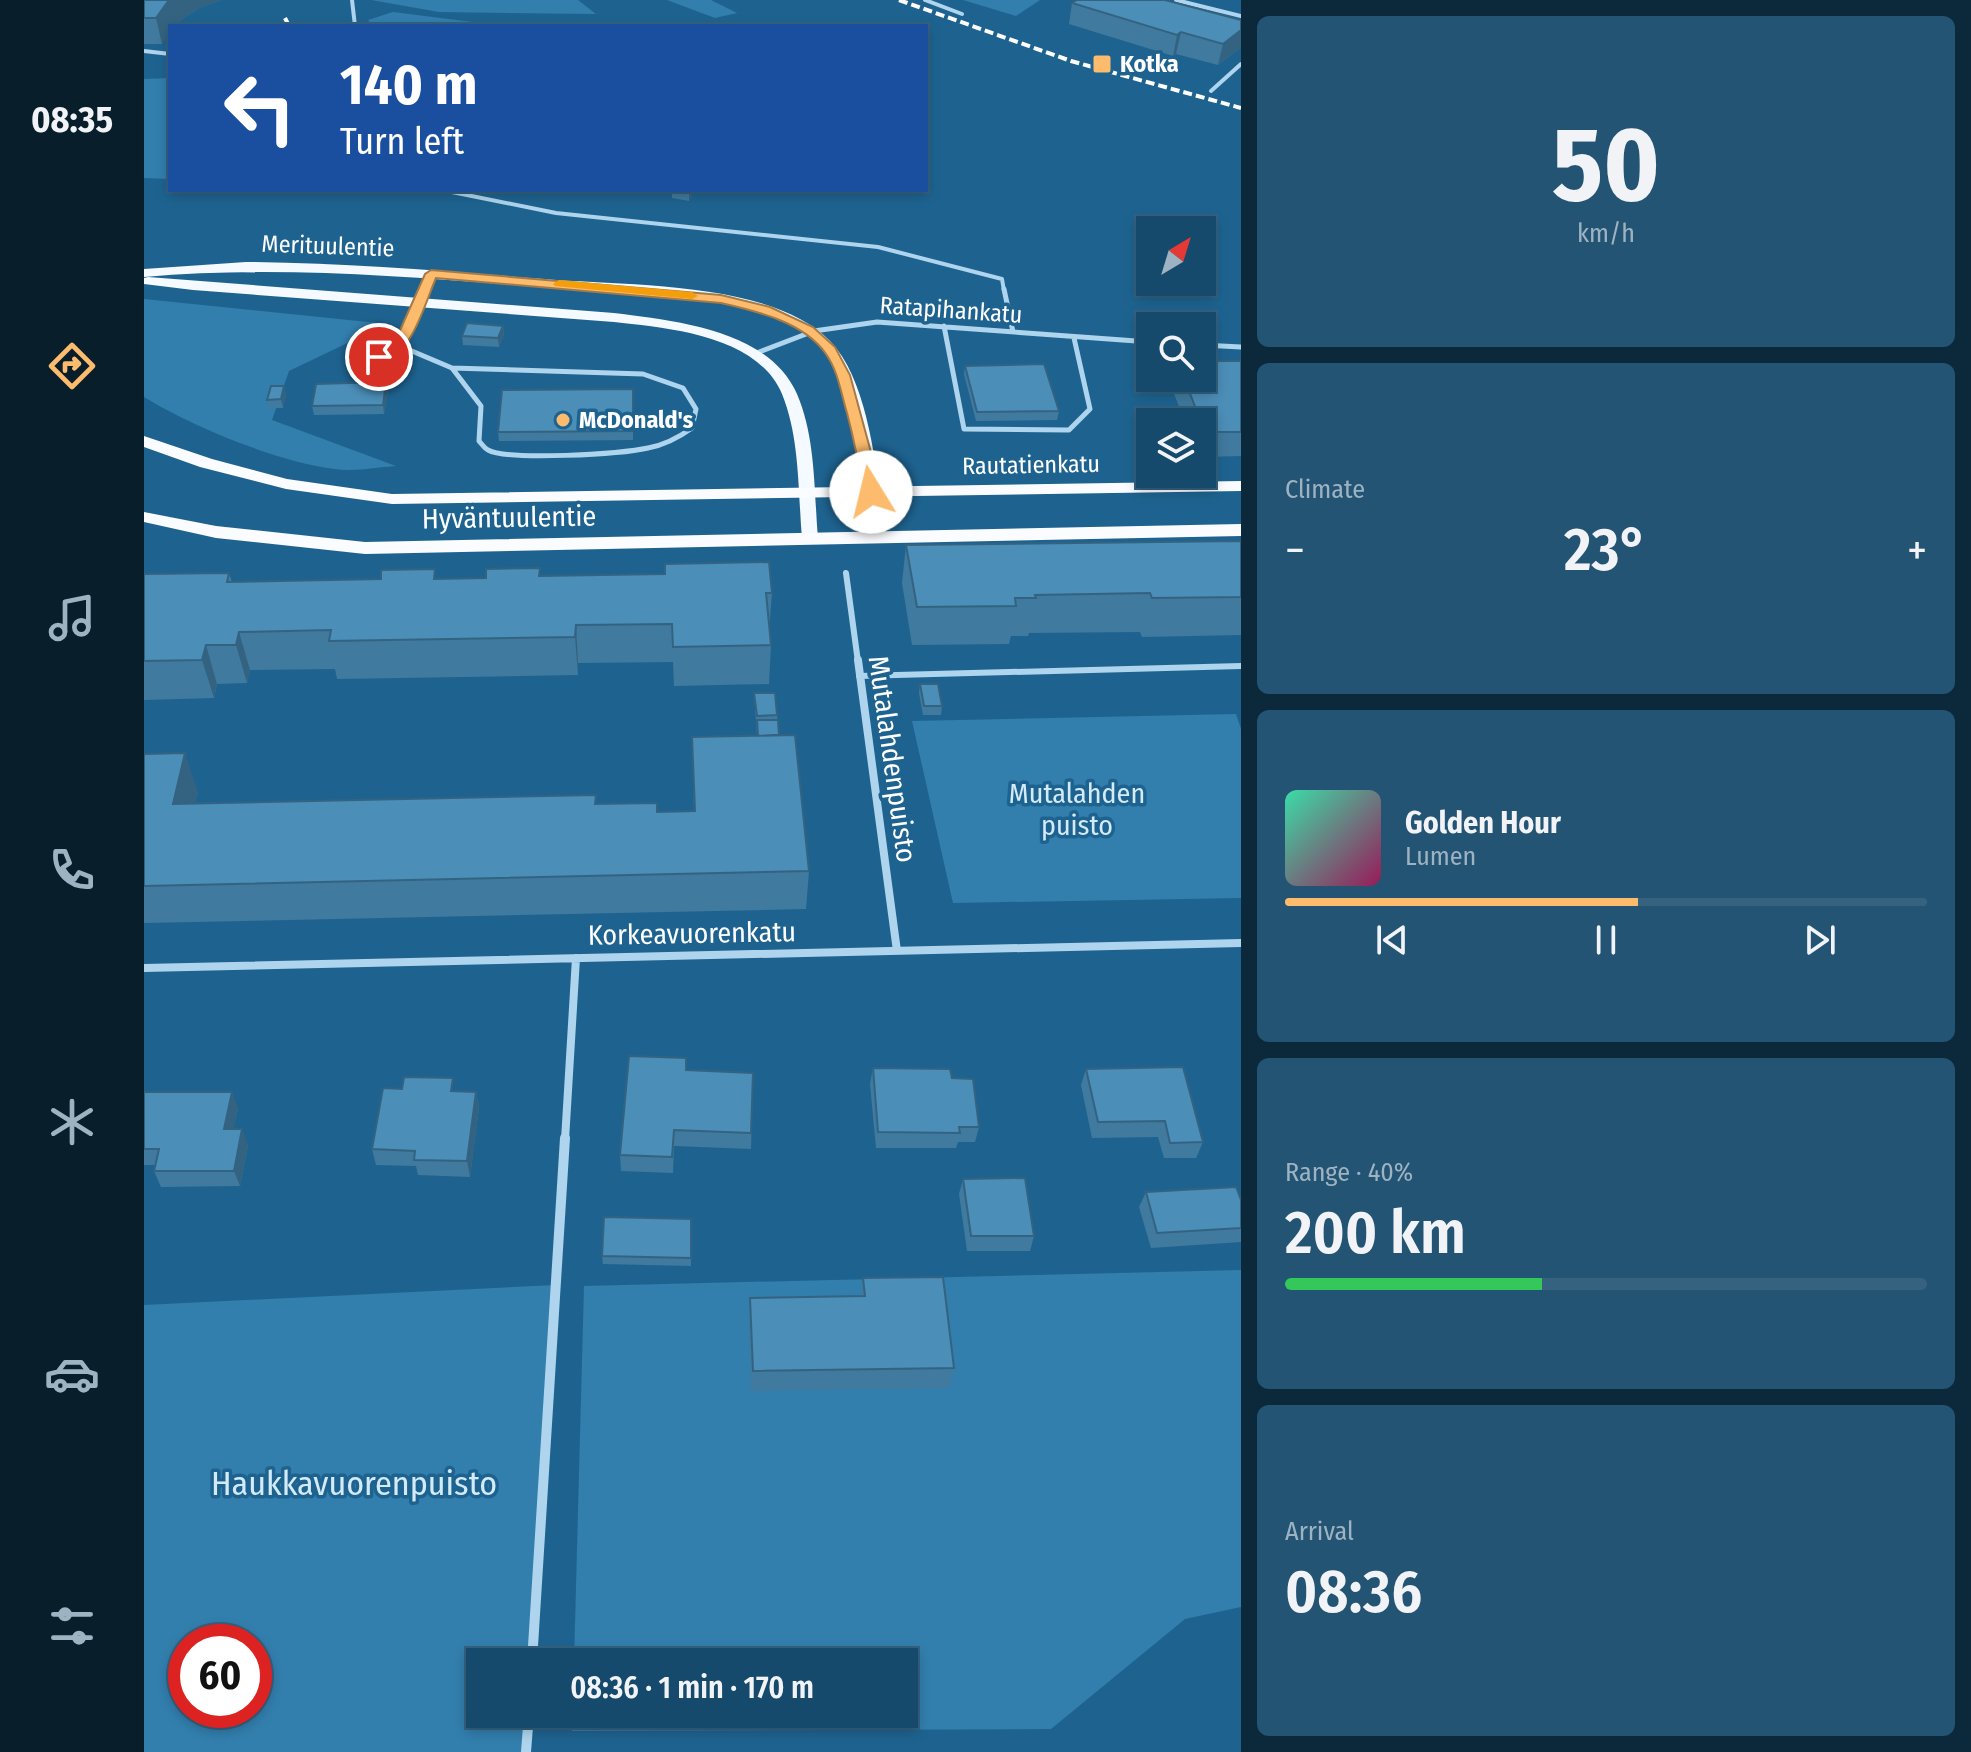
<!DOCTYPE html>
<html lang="en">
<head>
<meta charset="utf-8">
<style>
	:root { --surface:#164a6c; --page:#235474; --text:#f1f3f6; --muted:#9eb3c2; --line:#35627f; --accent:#fcbb6d }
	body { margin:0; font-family:"Fira Sans Condensed",sans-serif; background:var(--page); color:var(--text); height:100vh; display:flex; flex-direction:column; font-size:30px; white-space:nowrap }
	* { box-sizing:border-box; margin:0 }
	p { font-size:26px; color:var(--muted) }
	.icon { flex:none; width:44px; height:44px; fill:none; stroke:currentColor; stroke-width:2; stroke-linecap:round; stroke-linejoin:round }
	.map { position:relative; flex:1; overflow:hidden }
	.panel { display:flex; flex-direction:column; gap:16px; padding:16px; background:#0c293b; width:730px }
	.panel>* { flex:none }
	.guide { position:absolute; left:24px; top:24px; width:760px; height:168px; border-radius:0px; box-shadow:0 4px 12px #0003,0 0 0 2px var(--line); background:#1a4fa0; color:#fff; overflow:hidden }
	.needle { width:52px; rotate:38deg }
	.buttons { position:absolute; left:992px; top:216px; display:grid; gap:16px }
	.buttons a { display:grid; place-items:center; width:80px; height:80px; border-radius:0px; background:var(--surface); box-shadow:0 4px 12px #0003,0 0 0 2px var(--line); font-size:40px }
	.speed { position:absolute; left:24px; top:1624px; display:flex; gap:16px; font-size:40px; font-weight:700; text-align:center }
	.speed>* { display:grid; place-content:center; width:104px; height:104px; border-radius:50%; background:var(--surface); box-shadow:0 4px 12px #0003,0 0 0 2px var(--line); line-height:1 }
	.speed .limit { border:12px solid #d22; background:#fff; color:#111 }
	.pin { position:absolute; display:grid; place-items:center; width:68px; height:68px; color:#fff; margin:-34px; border:4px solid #fff; border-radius:50%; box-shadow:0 2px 8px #0007 }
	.me { position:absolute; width:88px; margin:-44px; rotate:351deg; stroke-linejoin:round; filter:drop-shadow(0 0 6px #0008) }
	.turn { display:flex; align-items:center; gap:28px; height:168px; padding:0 40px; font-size:36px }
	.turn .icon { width:104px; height:104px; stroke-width:2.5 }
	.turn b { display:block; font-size:56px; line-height:68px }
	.big { font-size:60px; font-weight:600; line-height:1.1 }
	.panel .card { flex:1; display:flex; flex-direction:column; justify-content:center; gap:12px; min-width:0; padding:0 28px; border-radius:12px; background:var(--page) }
	.panel .dial { align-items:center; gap:0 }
	.dial b { font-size:104px; line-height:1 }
	.song { display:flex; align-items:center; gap:24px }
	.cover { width:96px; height:96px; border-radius:12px; background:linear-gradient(135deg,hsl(160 70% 55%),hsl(330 70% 35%)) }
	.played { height:8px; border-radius:4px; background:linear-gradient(90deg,var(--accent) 55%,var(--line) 55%) }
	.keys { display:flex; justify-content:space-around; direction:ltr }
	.heat { display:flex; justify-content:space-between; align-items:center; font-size:44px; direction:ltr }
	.charge { height:12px; border-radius:6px; background:linear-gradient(90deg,#34c759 40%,var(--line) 0) }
	.trip { position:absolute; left:322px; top:1648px; width:452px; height:80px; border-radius:0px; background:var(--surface); box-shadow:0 4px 12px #0003,0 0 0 2px var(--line); font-weight:600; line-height:80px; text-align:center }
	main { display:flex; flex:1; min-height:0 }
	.tabs { display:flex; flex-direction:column; width:144px; justify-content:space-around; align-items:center; background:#091e2b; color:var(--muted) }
	.tabs .icon { width:56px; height:56px }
	.tabs .current { color:var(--accent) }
	.tabs b { font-size:36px; color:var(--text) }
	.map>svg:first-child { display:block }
	.green { fill:#327ead; fill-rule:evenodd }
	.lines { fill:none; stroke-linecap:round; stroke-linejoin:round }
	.service-far2 { stroke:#aed5ed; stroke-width:4 }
	.service-far1 { stroke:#aed5ed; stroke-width:5 }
	.service { stroke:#aed5ed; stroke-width:6 }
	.minor-far2 { stroke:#aed5ed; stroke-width:6 }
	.minor-far1 { stroke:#aed5ed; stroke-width:8 }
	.minor { stroke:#aed5ed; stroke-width:10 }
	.primary { fill:#f4faff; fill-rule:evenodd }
	.trunk { fill:#fafcff; fill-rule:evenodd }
	.rail { stroke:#fff; stroke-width:4; stroke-dasharray:9 4; stroke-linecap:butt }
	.wall { fill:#407a9e }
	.shaded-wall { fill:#346381 }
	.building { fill:#4b8eb8; stroke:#346381; stroke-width:2 }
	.route { fill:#fcbb6d; stroke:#a47a47; stroke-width:2 }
	.slow { fill:#f59e0b }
	.poi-dot { fill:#fcbb6d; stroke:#1e6390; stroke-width:3 }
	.labels { text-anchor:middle; stroke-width:7; stroke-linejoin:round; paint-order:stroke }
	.far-poi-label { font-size:24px; font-weight:bold; fill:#fff; stroke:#1e6390; text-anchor:start }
	.far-street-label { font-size:24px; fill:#fff; stroke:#1e6390 }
	.street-label { font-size:28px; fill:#fff; stroke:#1e6390 }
	.park-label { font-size:28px; fill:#d3ebf9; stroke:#1e6390 }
	.near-park-label { font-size:34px; fill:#d3ebf9; stroke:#1e6390 }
</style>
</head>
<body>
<main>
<nav class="tabs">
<b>08:35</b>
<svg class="icon current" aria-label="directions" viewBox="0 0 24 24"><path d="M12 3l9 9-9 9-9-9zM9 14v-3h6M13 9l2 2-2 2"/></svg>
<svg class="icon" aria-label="music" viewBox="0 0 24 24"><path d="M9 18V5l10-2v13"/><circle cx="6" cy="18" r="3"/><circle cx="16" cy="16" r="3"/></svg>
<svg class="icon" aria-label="phone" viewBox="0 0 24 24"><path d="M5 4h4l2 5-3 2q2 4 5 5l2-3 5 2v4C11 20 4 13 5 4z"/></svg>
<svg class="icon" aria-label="climate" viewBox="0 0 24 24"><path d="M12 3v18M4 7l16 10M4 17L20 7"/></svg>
<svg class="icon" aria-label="car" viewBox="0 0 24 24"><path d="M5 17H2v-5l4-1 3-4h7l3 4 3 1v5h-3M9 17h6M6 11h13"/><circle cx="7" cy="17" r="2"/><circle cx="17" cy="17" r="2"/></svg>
<svg class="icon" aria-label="filters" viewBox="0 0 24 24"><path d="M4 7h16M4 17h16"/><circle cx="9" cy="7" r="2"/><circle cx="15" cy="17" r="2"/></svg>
</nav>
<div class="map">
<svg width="1097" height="1752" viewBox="0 0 1097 1752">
	<rect width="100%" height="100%" fill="#1e6390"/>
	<path class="green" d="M 227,0 L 434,0 L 452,14 L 295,12 Z
		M 523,0 L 567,0 L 593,13 L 571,18 Z
		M 819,0 L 896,0 L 872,16 Z
		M 249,12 L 360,26 L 228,26 L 224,20 Z
		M 26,78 L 26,179 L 0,178 L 0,79 Z
		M 0,299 L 243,324 L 145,371 L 128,420 L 252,466 C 233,467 210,472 191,469 C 134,462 49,427 0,397 Z
		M 1092,714 L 1097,729 L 1097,898 L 809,903 L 768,721 Z
		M 1097,1270 L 1097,1607 L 1041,1619 L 907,1729 L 428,1731 L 429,1714 L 760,1714 L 760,1662 L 430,1662 L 440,1286 Z
		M 411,1285 L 388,1662 L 336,1662 L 336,1714 L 385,1714 L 382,1752 L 0,1752 L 0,1305 ZM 42,1642 L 110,1642 L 110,1710 L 42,1710 Z"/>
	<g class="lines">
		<path class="service-far2" d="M 208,0 L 211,26
			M 781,0 L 818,14
			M 1032,0 L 1097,16
			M 0,51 L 26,54
			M 1067,91 L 1097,64
			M 298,190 L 412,213 L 734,247 L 858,279 L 860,291
			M 280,291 L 287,274"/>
		<path class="service-far1" d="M 281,289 L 256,346 L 308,368
			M 860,289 L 869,332
			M 800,326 L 820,429 L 925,430 L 946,409 L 930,338
			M 1058,345 L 1097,347
			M 610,354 L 670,331 L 733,322 L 1006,342
			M 215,368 L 256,346
			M 308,368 L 499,374 L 539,388 L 552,409 L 548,428 C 534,438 521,445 504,448 C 478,454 364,461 344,450 C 340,448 338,444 335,441 L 337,406 Z"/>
		<path class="service" d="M 715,676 L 1097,666"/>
		<path class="minor-far2" d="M 702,573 L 714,662"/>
		<path class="minor-far1" d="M 714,660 L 753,951
			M 0,968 L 1097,943
			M 421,1140 L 432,958"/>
		<path class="minor" d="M 388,1662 L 421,1138
			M 382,1752 L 385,1714"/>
		<path class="primary" d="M 102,262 C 202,263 300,271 400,279 C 479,286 627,280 686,341 C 727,383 733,480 742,537 L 734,542 L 726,537 C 718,487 709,381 674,345 C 616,285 484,294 406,288 C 270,277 136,265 0,277 L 0,269 Z
			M 4,277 L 470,313 C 531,321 624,329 653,394 C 672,438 670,492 674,539 L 666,544 L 658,539 C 654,492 656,438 638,394 C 613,335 524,328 470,322 L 49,290 L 0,284 L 0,278 Z"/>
		<path class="trunk" d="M 0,436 L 68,459 L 143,479 L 248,494 L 1097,481 L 1097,491 L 248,504 L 142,489 L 56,467 L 0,447 Z
			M 0,512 L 72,526 L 221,542 L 1097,524 L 1097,536 L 221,554 L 72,538 L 0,522 Z"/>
		<path class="rail" d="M 755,0 L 927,61 L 1097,108
			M 141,18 L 145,26"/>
	</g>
	<path class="wall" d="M 0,0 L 78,0 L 55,8 L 34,22 L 31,26 L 26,26 L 18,44 L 0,44 Z
		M 928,3 L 1097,20 L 1097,47 L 1074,65 L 1032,54 L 1029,56 L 925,24 Z
		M 528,190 L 548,190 L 548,196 L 545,201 L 528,198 Z
		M 359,326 L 360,334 L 355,347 L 319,345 L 318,336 Z
		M 1097,361 L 1097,456 L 1058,457 L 1058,422 L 1041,422 L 1027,386 L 1029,378 L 1058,378 Z
		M 821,366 L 915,411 L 913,420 L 832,421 L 820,374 Z
		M 242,382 L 244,391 L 240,414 L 170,415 L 168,406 Z
		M 489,389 L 489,440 L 355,441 L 354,432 Z
		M 142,395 L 139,408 L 125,408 L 123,400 Z
		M 1097,541 L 1097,635 L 998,637 L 996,632 L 885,633 L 884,636 L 867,636 L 865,644 L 768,645 L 758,583 L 762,545 Z
		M 396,568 L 396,576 L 628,593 L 625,631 L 627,645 L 625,684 L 530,686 L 529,662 L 434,663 L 434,675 L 193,679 L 191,669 L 106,670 L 103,683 L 73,684 L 70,698 L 0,700 L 0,574 L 85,573 L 88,582 L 293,579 L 342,578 Z
		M 776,684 L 798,706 L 797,715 L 779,715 L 775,693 Z
		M 610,693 L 633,715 L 635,735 L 665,871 L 662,909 L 0,923 L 0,754 L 54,792 L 51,803 L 452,795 L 452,804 L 513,812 L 550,811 L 548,737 L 613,736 Z
		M 729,1068 L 808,1078 L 835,1127 L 831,1142 L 814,1142 L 812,1148 L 732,1148 L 726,1084 Z
		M 942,1069 L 1059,1142 L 1052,1158 L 1020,1158 L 1014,1137 L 948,1138 L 937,1085 Z
		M 542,1070 L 609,1073 L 607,1149 L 530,1146 L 529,1173 L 477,1171 L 476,1155 Z
		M 258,1089 L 332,1092 L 335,1108 L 326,1177 L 274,1175 L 272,1166 L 232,1165 L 228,1149 Z
		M 0,1092 L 94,1108 L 89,1129 L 104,1145 L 96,1186 L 17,1187 L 10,1171 L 11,1165 L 0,1165 Z
		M 819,1179 L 890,1236 L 886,1251 L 823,1251 L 815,1194 Z
		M 1002,1192 L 1097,1200 L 1097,1242 L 1007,1248 L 995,1207 Z
		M 547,1219 L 547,1266 L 459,1264 L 458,1256 Z
		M 719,1278 L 810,1368 L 805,1388 L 607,1391 L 605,1319 L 606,1298 L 716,1297 Z"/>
	<path class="shaded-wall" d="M 25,0 L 78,0 L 55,8 L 34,22 L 31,26 L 26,26 L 26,33 L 18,44 L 12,18 Z
		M 1097,30 L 1097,47 L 1074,65 L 1079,44 Z
		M 1037,32 L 1032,54 L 1029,56 L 1033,35 Z
		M 545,190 L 548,190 L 548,196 L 545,201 Z
		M 359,326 L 360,334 L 355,347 L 354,338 Z
		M 242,382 L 244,391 L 240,414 L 239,405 Z
		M 140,386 L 142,395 L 139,408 L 137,399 Z
		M 432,625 L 434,663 L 434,675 L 431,637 Z
		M 95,632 L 106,670 L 103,683 L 92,645 Z
		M 62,645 L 73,684 L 70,698 L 58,660 Z
		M 41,753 L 54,792 L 42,842 L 29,804 Z
		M 88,1092 L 94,1108 L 86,1145 L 80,1129 Z
		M 332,1092 L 335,1108 L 326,1177 L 323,1161 Z
		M 98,1129 L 104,1145 L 96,1186 L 90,1171 Z"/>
	<path class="building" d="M 0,0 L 25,0 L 12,18 L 0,18 Z
		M 933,0 L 1021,0 L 1097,20 L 1097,30 L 1079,44 L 1037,32 L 1033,35 L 928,3 Z
		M 323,323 L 359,326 L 354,338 L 318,336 Z
		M 1058,361 L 1097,361 L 1097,432 L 1061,432 L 1040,378 L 1058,378 Z
		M 900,364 L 915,411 L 833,412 L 821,366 Z
		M 242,382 L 239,405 L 168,406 L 172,384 Z
		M 127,386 L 140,386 L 137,399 L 123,400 Z
		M 489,389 L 489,431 L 354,432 L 358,390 Z
		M 1097,541 L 1097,597 L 1008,598 L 1006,593 L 891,595 L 892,598 L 871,598 L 872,606 L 773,607 L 762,545 Z
		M 625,562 L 628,593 L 622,593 L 627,645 L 529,647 L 528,624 L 432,625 L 431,637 L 185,641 L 187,630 L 95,632 L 92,645 L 62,645 L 58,660 L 0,661 L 0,574 L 85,573 L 83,582 L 237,579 L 237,570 L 291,569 L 290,579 L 342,578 L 342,569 L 396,568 L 395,576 L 521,574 L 521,564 Z
		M 776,684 L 794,684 L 798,706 L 780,706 Z
		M 610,693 L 631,693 L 633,715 L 613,716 Z
		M 613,720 L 634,720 L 635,735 L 614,736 Z
		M 651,735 L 665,871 L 0,886 L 0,754 L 41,753 L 29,804 L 452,795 L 451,804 L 513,803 L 513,812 L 551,811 L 548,737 Z
		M 485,1056 L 542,1058 L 542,1070 L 609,1073 L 607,1133 L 530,1130 L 528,1157 L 476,1155 Z
		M 1039,1067 L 1059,1142 L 1026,1143 L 1021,1121 L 954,1122 L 942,1069 Z
		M 729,1068 L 806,1069 L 808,1078 L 829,1079 L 835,1127 L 815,1127 L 816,1133 L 734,1132 Z
		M 260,1077 L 309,1078 L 307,1091 L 332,1092 L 323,1161 L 270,1160 L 271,1151 L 228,1149 L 239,1088 L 258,1089 Z
		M 0,1092 L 88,1092 L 80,1129 L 98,1129 L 90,1171 L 10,1171 L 15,1149 L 0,1149 Z
		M 881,1178 L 890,1236 L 827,1236 L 819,1179 Z
		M 1092,1187 L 1097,1200 L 1097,1228 L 1013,1233 L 1002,1192 Z
		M 460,1217 L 547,1219 L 547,1258 L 458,1256 Z
		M 799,1277 L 810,1368 L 609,1371 L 606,1298 L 721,1296 L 719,1278 Z"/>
	<path class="route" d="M 287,270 L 577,295 L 626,307 L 669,327 L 691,347 L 706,375 L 728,456 L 734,492 L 727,497 L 719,492 C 715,465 710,439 703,413 C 697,393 694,371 682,354 C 660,322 612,311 577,303 L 292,278 C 280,305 266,364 231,360 L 231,354 L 250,344 L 281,274 Z"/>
	<path class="slow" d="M 415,280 L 548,292 L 554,296 L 548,299 L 411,286 L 409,284 Z"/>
	<g class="poi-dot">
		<rect x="948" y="54" width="20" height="20" rx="4"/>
		<circle cx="419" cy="420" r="8"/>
	</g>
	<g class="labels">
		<g class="far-poi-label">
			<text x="976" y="72">Kotka</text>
			<text x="435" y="428">McDonald's</text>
		</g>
		<g class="far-street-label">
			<text transform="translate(184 246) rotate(2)" y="8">Merituulentie</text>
			<text transform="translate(807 310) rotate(4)" y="8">Ratapihankatu</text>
			<text transform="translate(887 465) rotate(-1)" y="8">Rautatienkatu</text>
		</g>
		<g class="street-label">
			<text transform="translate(365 517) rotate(-1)" y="10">Hyväntuulentie</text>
			<text transform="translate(749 759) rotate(82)" y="10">Mutalahdenpuisto</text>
			<text transform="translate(548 933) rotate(-1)" y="10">Korkeavuorenkatu</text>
		</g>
		<g class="park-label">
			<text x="933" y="803">Mutalahden<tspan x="933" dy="32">puisto</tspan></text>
		</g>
		<g class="near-park-label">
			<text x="210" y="1495">Haukkavuorenpuisto</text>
		</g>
	</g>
</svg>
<div class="buttons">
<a><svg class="needle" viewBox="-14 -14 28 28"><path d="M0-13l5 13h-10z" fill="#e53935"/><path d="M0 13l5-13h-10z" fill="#9eb3c2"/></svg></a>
<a><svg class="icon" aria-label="search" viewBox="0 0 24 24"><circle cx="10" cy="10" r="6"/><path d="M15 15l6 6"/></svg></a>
<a><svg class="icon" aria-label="layers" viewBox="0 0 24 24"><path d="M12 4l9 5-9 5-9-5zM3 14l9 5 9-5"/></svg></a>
</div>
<div class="speed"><div class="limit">60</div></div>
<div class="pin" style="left:235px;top:357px;background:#d93025"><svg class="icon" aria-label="arrive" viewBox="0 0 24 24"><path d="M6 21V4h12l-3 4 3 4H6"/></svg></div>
<svg class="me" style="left:727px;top:492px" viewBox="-20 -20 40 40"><circle r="19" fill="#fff"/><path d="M0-13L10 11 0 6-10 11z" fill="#fcbb6d"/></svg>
<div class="trip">08:36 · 1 min · 170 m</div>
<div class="guide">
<div class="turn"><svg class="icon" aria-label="left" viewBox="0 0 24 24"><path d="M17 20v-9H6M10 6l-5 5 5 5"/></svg><div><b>140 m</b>Turn left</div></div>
</div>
</div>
<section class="panel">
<div class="card dial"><b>50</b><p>km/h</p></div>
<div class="card"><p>Climate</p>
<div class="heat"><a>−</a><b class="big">23°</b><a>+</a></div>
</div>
<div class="card">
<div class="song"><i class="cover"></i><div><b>Golden Hour</b><p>Lumen</p></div></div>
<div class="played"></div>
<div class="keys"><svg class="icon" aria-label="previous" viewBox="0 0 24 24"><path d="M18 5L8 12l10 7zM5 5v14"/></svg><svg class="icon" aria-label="pause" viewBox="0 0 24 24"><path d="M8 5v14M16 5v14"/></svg><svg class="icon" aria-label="next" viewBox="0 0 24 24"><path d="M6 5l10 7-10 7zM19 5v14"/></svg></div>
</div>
<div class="card"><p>Range · 40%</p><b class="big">200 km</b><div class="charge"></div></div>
<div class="card"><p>Arrival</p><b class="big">08:36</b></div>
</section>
</main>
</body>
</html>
